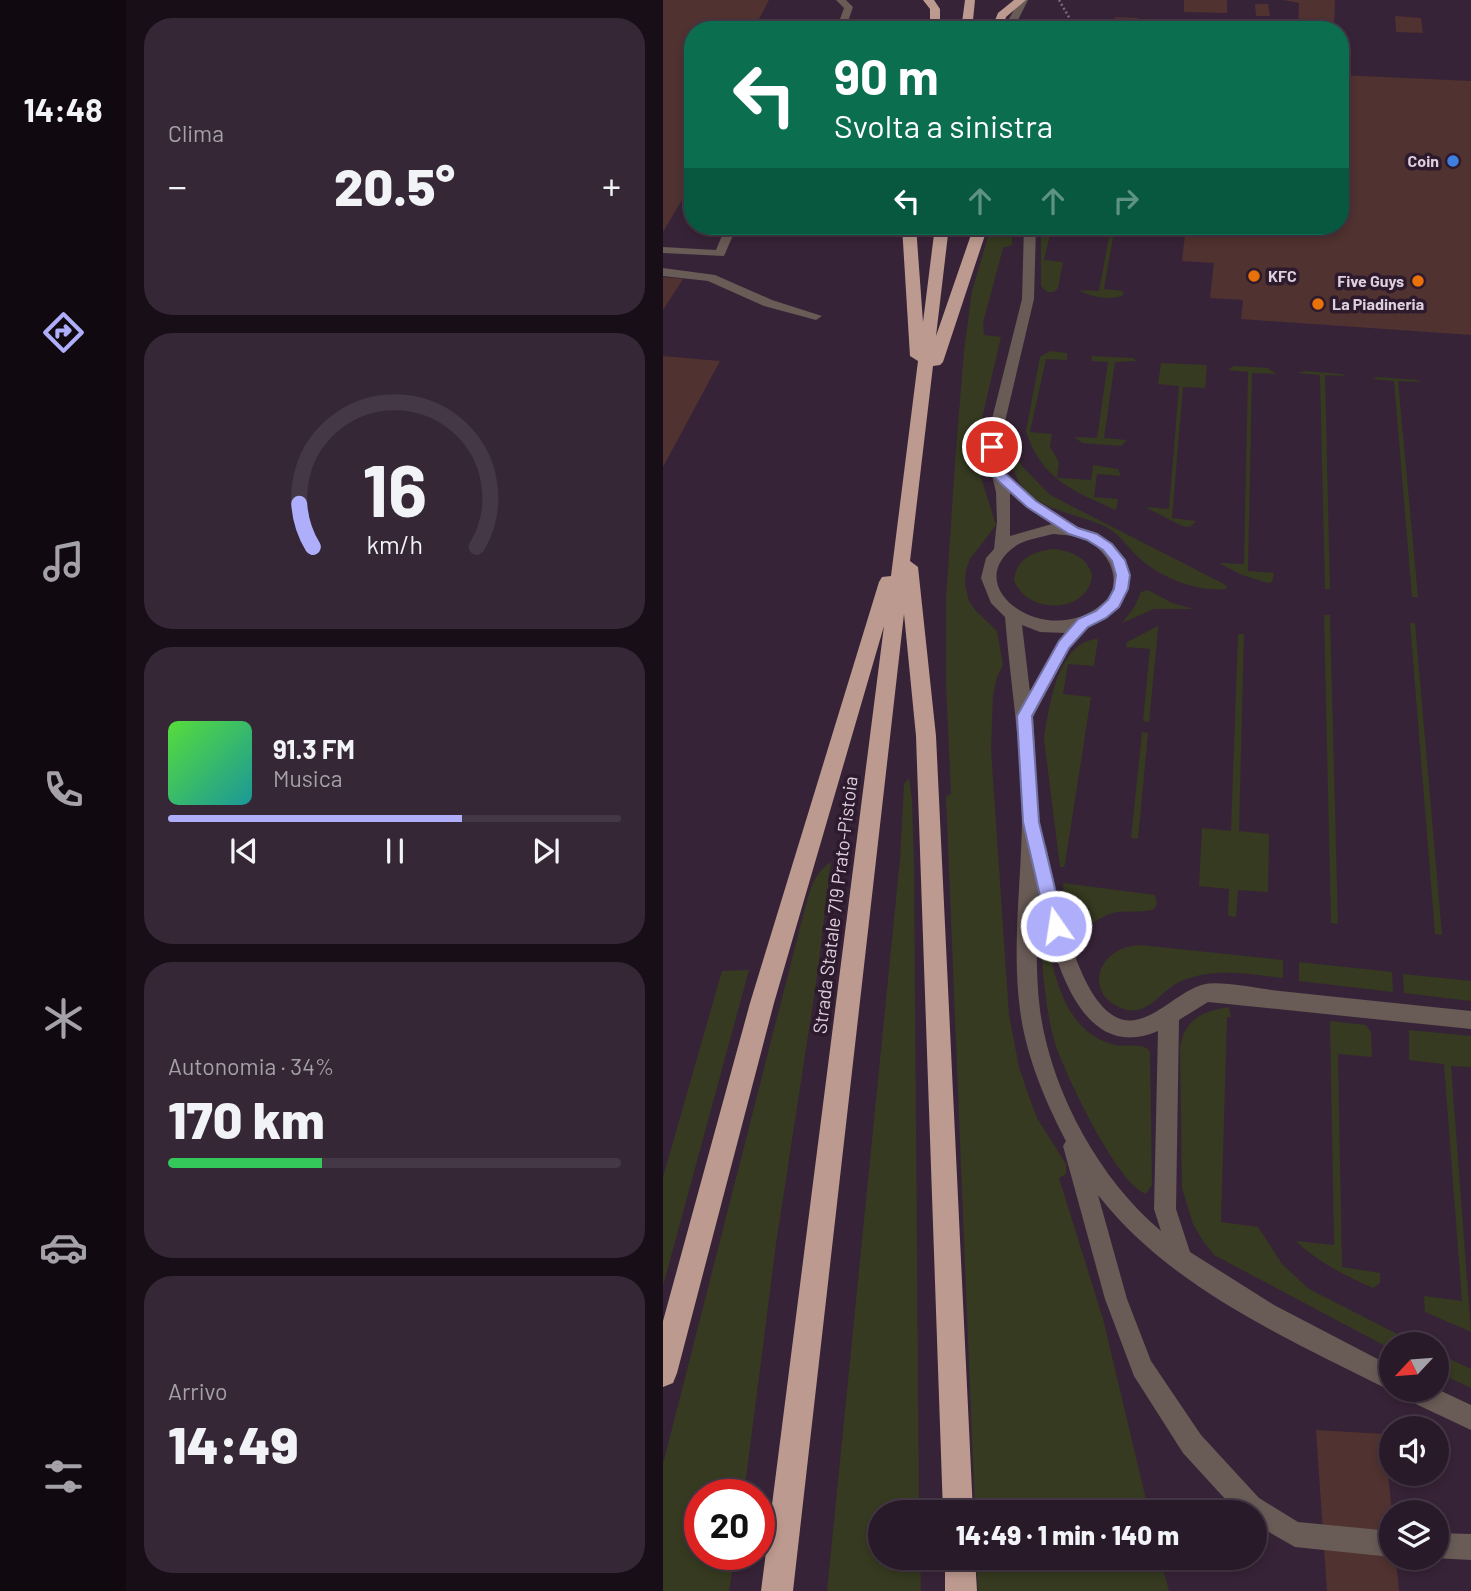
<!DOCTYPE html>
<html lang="it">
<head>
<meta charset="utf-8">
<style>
	:root { --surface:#291a29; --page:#352735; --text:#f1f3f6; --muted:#a5a1a8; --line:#453846; --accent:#aeaefb }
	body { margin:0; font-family:Barlow,sans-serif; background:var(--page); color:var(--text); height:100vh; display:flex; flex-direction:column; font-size:26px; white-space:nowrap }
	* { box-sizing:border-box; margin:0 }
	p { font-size:23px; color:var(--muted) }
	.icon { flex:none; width:38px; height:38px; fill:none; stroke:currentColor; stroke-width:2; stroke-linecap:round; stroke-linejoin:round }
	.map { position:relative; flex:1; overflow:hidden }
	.side { display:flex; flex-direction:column; gap:18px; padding:18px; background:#170e17; width:537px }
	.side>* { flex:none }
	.hud { position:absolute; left:21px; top:21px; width:665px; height:214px; border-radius:28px; box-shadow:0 4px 10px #0003,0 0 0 2px var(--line); background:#0b6e4f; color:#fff; overflow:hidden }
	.needle { width:46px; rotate:244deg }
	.fabs { position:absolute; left:716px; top:1332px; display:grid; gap:14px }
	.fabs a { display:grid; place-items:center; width:70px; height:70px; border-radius:50%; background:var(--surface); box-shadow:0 4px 10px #0003,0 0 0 2px var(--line); font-size:35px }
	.speed { position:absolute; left:21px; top:1479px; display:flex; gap:14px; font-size:35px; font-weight:700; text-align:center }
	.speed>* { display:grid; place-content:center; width:91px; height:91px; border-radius:50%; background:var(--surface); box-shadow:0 4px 10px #0003,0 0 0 2px var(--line); line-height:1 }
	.speed .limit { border:10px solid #d22; background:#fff; color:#111 }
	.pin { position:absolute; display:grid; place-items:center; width:60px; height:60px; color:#fff; margin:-30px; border:4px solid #fff; border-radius:50%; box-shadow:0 2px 7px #0007 }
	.me { position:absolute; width:77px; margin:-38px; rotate:347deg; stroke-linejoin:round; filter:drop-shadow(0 0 5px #0008) }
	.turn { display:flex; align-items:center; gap:24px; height:147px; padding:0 35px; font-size:32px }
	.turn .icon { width:91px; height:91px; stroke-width:2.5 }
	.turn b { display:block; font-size:49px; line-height:60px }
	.lanes { display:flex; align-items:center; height:66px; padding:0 35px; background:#0003; justify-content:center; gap:35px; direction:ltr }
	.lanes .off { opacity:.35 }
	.big { font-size:52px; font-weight:800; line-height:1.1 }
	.side .widget { flex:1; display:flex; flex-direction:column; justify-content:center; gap:10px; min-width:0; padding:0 24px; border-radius:28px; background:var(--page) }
	.side .dial { align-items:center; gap:0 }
	.dial svg { height:182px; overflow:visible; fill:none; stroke:var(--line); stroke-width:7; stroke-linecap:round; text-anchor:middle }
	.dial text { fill:var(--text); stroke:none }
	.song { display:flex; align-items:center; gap:21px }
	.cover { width:84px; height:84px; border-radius:10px; background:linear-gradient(135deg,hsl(110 70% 55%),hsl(180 70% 35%)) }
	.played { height:7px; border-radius:4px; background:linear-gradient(90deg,var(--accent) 65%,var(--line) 65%) }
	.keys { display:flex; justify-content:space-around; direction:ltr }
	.heat { display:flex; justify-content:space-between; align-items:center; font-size:38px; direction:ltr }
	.charge { height:10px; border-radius:5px; background:linear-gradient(90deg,#34c759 34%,var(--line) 0) }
	.trip { position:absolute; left:205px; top:1500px; width:399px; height:70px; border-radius:35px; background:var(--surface); box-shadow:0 4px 10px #0003,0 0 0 2px var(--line); font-weight:800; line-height:70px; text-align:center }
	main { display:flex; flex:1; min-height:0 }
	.tab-bar { display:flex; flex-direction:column; width:126px; justify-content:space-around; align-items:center; background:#100a10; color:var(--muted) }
	.tab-bar .icon { width:49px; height:49px }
	.tab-bar .on { color:var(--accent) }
	.tab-bar b { font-size:32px; color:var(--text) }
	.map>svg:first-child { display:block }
	.green { fill:#353a20 }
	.building { fill:#503230 }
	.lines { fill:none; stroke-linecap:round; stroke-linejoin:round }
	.path { stroke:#7d6b7d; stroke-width:2.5; stroke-dasharray:2 2.5; stroke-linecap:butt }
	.minor { fill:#695b56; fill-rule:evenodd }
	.highway { fill:#bd9a8f; fill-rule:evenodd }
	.route { fill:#aeaefb; stroke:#7171a3; stroke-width:2 }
	.shop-dot { fill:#3f7fe0; stroke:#2d1a2d; stroke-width:2.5 }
	.food-dot { fill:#e8710a; stroke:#2d1a2d; stroke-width:2.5 }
	.labels { text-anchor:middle; stroke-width:7; stroke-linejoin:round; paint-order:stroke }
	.far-poi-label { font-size:16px; font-weight:bold; fill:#ddd0dd; stroke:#2d1a2d; text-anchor:end }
	.street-label { font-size:19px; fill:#ddd0dd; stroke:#2d1a2d }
</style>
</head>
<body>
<main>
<nav class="tab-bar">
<b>14:48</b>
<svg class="icon on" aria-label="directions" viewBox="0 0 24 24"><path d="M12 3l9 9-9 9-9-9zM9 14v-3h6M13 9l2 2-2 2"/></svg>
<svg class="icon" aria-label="music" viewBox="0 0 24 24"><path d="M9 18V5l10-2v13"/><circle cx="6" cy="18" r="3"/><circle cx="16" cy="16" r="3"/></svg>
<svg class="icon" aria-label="phone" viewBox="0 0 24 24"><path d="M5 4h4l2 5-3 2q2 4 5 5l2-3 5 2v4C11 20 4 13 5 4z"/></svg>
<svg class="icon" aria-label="climate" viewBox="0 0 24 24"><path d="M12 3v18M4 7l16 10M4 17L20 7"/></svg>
<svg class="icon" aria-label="car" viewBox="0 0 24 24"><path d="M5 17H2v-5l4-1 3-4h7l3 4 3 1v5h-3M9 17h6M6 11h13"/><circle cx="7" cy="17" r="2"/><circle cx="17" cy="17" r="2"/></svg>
<svg class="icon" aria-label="filters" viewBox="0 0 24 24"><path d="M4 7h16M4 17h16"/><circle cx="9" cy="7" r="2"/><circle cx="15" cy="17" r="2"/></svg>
</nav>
<section class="side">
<div class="widget"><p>Clima</p>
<div class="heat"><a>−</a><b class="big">20.5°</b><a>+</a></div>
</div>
<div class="widget dial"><svg viewBox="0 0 100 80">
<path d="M14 69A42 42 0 1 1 86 69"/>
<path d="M14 69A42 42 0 0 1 8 50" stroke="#aeaefb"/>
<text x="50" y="56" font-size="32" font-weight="700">16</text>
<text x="50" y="72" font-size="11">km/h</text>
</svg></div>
<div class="widget">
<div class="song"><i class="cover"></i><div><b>91.3 FM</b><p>Musica</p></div></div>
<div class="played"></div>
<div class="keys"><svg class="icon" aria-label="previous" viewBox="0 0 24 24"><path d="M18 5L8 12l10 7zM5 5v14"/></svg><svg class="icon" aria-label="pause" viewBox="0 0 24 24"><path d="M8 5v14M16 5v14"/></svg><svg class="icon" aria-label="next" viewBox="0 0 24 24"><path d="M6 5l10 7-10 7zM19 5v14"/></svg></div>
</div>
<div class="widget"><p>Autonomia · 34%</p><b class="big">170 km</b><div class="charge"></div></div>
<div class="widget"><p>Arrivo</p><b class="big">14:49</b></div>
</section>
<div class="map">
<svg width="808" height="1591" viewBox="0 0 808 1591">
	<rect width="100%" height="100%" fill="#372337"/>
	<path class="green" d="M 328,226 L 349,226 L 349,245 L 340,248 L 320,323 L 321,335 L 338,337 L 312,448 L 316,471 L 333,525 L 307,559 L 303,570 L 302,585 L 306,601 L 313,611 L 334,631 L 340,665 L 334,677 L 330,695 L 328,749 L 346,1015 L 356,1067 L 364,1091 L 374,1118 L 403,1164 L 403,1174 L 396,1178 L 440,1319 L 486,1512 L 312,1512 L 283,796 L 288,794 L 283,683 L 283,600 L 292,462 L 301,351 L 309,291 Z
		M 378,226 L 389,226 L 381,260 L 400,262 L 395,288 L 391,292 L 384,292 L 378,286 Z
		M 448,226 L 452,226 L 441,289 L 460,291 L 460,295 C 450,301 426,297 416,290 L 436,291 Z
		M 387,351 L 404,353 L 404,360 L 383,359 L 367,432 L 389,434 L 387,447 L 396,462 L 394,478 L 428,480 L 430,465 L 455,469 L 458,476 L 434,474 L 431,497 L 455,499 L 453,510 C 410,491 378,479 363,431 L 377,357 Z
		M 428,356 L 470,358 L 474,361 L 452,362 L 441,438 L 464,440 L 458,446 L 419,443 L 411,437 L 434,438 L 445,362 L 429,361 Z
		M 498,363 L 544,365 L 542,388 L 520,387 L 509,518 L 533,521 L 527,527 L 519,526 L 482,507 L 506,509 L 516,386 L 495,384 Z
		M 571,366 L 605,368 L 613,374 L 589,373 L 585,571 L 611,573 L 609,582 L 605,583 L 579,575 L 556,563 L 581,564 L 585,372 L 565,370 Z
		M 642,371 L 679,374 L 683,376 L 662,375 L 667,589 L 662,589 L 657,375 L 635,373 Z
		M 715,377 L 754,380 L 758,382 L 735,381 L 755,597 L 749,597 L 731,381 L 709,379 Z
		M 344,446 L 349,448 L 359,466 L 387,495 L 561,584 L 564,587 L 563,589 C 532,592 496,577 474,556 C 464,546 456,534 443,527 C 419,515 390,513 368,496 C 354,485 349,466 343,450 Z
		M 392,549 C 410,552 423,557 429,574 C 427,615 363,615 351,580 C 354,557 372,551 392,549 Z
		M 485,590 L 509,603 L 530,609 L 491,609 L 459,623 L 472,606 L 478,592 Z
		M 661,615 L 667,615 L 675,924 L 668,923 Z
		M 747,623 L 752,623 L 779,935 L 772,934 Z
		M 495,626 L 495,630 L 486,722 L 480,721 L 487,649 L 463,647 L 464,642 Z
		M 575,634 L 581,634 L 576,831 L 606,834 L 605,892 L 575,890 L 573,917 L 565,916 L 566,889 L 536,886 L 539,828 L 568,831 Z
		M 435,639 L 431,666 L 405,664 L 400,694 L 428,697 L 402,864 L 401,867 L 397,867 L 381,739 C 386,708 394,641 435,639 Z
		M 479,732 L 485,733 L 475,839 L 468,838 Z
		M 246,778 L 249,799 L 251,867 L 256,1512 L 217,1512 L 217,1558 L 257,1558 L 258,1591 L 164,1591 L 237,859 L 241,784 Z
		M 168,862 L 154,977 L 113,1244 L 81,1494 L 37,1494 L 37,1554 L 72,1554 L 66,1591 L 0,1591 L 0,1464 L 142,908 C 147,891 151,872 168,862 Z
		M 400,883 L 492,895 L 494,904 L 491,909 C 477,914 461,909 446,914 C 433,919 424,930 410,931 L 404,922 Z
		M 477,945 L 620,960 L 620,978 C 586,974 551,967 518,981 C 496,991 485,1019 458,1008 C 421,994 433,947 477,945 Z
		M 380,948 L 387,952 C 394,990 409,1035 452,1045 C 463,1047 481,1042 487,1052 L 489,1185 L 483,1194 C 454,1184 402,1074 392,1043 C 383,1013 381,982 378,951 Z
		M 636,962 L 729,972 L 730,992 L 636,981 Z
		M 86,970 L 0,1286 L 0,1177 L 59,971 Z
		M 740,974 L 808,981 L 808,1001 L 741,993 Z
		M 566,1007 L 568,1017 L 564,1017 L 558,1222 L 595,1227 L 619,1264 L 646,1289 L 754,1344 L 728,1344 L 728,1349 L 551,1255 L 540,1241 L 530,1224 L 519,1188 L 517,1048 C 521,1020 539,1011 566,1007 Z
		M 667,1021 L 703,1025 L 708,1032 L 709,1057 L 675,1054 L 679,1267 L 717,1273 L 717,1283 L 710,1288 C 681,1275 656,1263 633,1241 L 671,1245 Z
		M 746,1030 L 808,1036 L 808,1067 L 788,1066 L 808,1332 L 762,1312 L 761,1296 L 799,1301 L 781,1064 L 746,1060 Z
		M 774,1353 L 808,1369 L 808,1388 L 774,1372 Z
		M 313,1558 L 497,1558 L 506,1591 L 315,1591 Z"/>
	<path class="building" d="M 0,0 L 106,0 L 90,30 L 30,30 L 30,194 L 23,193 L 0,232 Z
		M 521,0 L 564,0 L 564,13 L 521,12 Z
		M 620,0 L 672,0 L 671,27 L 635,25 L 636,3 Z
		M 592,4 L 605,4 L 607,16 L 593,16 Z
		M 732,16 L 758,18 L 760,33 L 733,32 Z
		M 452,17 L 476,18 L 474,30 L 450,29 Z
		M 511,25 L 554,28 L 554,30 L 510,30 Z
		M 677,75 L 808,81 L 808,335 L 578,319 L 580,300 L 547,298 L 551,263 L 519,261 L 523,226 L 677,226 Z
		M 0,277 L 20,279 L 0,310 Z
		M 0,356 L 57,361 L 0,467 Z
		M 653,1430 L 721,1434 L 729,1512 L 728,1558 L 733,1558 L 736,1591 L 664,1591 Z"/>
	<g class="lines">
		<path class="path" d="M 396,0 L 407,19 L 408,30"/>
		<path class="minor" d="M 173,0 L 183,0 L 190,7 L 182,30 L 173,30 L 181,8 Z
			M 357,0 L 365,0 L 354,22 L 354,30 L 344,30 L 344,22 Z
			M 63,226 L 74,226 L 61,256 L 0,253 L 0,247 L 53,250 Z
			M 361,226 L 373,226 L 371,299 L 336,447 L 342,472 L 373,501 L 415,527 L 431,532 L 447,542 L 457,554 L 466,574 L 462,596 L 454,609 L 443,618 L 427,625 L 407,648 L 370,717 L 377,839 L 383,846 C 393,889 412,993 451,1016 C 482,1035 515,988 543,984 C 560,981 598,989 617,991 C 680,998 744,1004 808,1011 L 808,1029 L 545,1002 L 516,1020 L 513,1209 L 527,1252 L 611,1305 L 728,1366 L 728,1390 L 731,1390 L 728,1391 L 720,1387 C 619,1336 506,1286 435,1195 L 464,1299 L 488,1361 L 538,1435 L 596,1498 L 635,1522 L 728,1531 L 728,1557 L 632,1547 L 592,1524 L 592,1512 L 574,1512 L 520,1453 L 471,1376 L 442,1299 L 400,1146 L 403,1141 C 382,1101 363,1056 357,1010 C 348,942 360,872 359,803 C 357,740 347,679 342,617 L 328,603 L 318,578 L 323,558 L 331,549 L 334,521 L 333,492 L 322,447 L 359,299 ZM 347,493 L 363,507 L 389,524 L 347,536 ZM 390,534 C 400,535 412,535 422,540 C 446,550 463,584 439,604 C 385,651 292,587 354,545 C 364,539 379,537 390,534 ZM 359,625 L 377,632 L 402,633 L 367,692 ZM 375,893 C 390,950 414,1066 495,1031 L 491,1209 L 498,1231 C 436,1179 388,1091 377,1010 C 372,971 374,932 375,893 Z
			M 0,268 L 52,275 L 109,300 L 159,316 L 153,320 L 101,306 L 45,281 L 0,276 Z
			M 774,1389 L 808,1405 L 808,1430 L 740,1398 L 736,1390 Z
			M 774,1533 L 808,1534 L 808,1560 L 771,1558 L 774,1558 Z"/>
		<path class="highway" d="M 260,0 L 271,0 L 277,9 L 277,30 L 267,30 L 267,9 Z
			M 302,0 L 312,0 L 309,30 L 298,30 Z
			M 351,0 L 363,0 L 343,17 L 339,30 L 328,30 L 335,13 Z
			M 239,226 L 253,226 L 260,322 L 272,226 L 286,226 L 273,336 L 311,226 L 325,226 L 280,362 L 277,365 L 270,366 L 247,561 L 255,567 L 273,736 L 310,1512 L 280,1512 L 253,736 L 241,614 L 130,1591 L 98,1591 L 221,626 L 111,1003 L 14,1373 L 10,1383 L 0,1387 L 0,1321 L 87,1003 L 216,582 L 219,577 L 228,576 L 255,361 L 247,356 Z
			M 282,1558 L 312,1558 L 314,1591 L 282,1591 Z"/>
	</g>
	<path class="route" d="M 329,443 L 335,447 L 342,473 L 373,501 L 415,528 L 434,534 L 449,544 L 462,560 L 467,575 L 465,589 L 456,607 L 443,618 L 425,627 L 406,648 L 369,716 L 376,822 L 401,926 L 399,932 L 393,934 L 386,932 L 384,926 L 360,822 L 354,716 L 396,641 L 415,619 L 433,611 L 445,600 L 451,589 L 453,575 L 449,561 L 440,550 L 424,540 L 406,534 L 364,507 L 332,478 L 325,466 L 322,447 Z"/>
	<circle class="shop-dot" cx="790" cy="161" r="7"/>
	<g class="food-dot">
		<circle cx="591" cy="276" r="7"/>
		<circle cx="755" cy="281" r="7"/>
		<circle cx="655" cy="304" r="7"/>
	</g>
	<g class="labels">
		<g class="far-poi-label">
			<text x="776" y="167">Coin</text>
			<text x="605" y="282" text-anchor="start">KFC</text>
			<text x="741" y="287">Five Guys</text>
			<text x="669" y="310" text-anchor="start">La Piadineria</text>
		</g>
		<g class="street-label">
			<text transform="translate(172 905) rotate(-83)" y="7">Strada Statale 719 Prato-Pistoia</text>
		</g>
	</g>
</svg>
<div class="fabs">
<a><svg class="needle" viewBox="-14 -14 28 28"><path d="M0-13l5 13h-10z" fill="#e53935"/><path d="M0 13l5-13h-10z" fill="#a5a1a8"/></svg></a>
<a><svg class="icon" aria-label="sound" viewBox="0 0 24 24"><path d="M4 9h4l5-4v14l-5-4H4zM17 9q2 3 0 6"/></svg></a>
<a><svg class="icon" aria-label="layers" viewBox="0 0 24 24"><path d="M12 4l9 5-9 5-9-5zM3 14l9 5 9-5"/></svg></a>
</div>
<div class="speed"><div class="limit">20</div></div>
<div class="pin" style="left:329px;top:447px;background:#d93025"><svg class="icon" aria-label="arrive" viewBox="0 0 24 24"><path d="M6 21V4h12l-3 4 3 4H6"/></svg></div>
<svg class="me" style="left:393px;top:926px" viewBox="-20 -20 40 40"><circle r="17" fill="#aeaefb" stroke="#fff" stroke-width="3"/><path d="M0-11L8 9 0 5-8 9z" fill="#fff"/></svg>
<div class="trip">14:49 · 1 min · 140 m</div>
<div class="hud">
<div class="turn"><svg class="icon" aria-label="left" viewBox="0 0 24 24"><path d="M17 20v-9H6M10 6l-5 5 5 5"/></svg><div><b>90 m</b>Svolta a sinistra</div></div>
<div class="lanes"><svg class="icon" aria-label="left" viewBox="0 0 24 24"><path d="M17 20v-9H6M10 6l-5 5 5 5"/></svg><svg class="icon off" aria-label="ahead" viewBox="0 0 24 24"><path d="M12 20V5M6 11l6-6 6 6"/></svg><svg class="icon off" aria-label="ahead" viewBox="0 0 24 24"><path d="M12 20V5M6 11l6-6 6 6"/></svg><svg class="icon off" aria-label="right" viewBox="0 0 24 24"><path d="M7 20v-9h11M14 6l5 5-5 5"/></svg></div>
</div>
</div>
</main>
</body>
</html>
